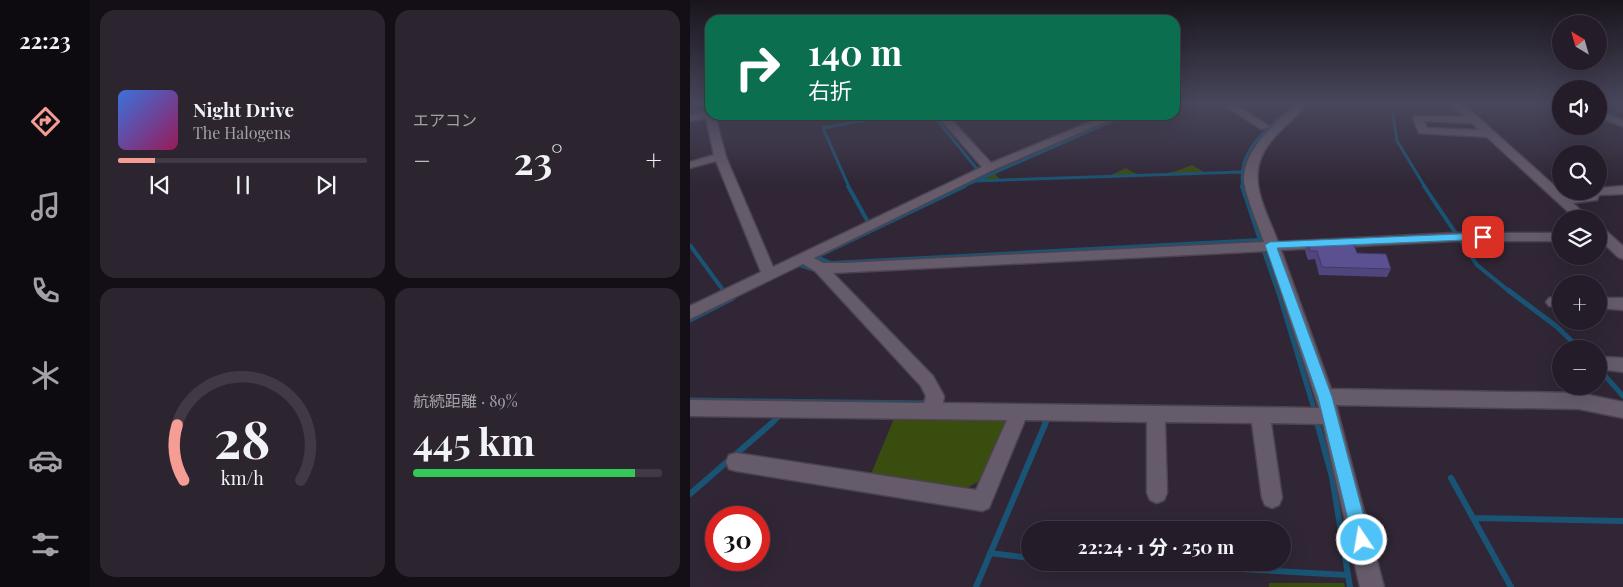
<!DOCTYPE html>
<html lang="ja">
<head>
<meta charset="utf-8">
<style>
	:root { --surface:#241c28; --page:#2c2530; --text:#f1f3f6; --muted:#a3a1a8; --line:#413a45; --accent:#f59c95 }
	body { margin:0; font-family:"Playfair Display","Noto Sans JP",serif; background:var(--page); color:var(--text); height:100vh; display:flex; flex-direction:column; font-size:19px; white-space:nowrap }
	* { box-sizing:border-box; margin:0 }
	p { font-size:16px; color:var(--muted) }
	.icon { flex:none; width:28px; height:28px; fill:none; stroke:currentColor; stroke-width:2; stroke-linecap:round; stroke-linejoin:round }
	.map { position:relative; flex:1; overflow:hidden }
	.drawer { display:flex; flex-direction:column; gap:10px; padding:10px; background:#140f16; width:600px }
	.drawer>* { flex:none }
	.hud { position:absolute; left:15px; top:15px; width:475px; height:105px; border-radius:15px; box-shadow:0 5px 20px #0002,0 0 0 1px var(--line); background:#0b6e4f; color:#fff; overflow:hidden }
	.needle { width:32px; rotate:323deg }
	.buttons { position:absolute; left:862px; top:15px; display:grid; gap:10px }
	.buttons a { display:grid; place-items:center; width:55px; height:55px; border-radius:50%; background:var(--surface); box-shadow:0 5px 20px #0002,0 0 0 1px var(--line); font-size:25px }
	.speed { position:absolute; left:15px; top:506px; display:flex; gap:10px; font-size:25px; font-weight:700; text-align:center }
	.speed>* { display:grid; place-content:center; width:65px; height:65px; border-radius:50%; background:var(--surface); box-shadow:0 5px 20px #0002,0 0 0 1px var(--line); line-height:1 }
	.speed .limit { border:8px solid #d22; background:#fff; color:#111 }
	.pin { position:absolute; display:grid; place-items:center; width:42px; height:42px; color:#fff; margin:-21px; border-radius:10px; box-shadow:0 2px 8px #0006 }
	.me { position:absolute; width:55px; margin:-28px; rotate:348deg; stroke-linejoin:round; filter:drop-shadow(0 0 4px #0008) }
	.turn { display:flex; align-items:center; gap:18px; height:105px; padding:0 20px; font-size:22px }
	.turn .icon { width:65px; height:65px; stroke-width:2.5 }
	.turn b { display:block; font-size:35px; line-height:42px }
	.big { font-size:38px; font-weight:700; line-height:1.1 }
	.drawer .card { flex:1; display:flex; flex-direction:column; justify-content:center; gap:8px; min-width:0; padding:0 18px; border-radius:15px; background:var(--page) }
	.drawer .dial { align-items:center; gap:0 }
	.dial svg { height:130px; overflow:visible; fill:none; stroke:var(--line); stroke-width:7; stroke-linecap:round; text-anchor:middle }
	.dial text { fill:var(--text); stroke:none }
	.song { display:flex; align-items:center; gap:15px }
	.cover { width:60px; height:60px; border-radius:8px; background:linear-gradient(135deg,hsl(220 70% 55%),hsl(330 70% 35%)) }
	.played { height:5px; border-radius:2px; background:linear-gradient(90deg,var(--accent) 15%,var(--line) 15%) }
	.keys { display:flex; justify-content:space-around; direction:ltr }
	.heat { display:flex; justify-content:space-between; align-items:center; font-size:28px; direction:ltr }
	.charge { height:8px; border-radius:4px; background:linear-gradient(90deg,#34c759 89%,var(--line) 0) }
	.drawer .tiles { flex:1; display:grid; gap:10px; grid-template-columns:repeat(2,1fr) }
	.trip { position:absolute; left:331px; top:521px; width:270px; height:50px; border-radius:25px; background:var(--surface); box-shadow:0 5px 20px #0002,0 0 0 1px var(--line); font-weight:700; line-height:50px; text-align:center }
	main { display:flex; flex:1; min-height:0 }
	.dock { display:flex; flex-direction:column; width:90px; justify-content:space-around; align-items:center; background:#0e0b10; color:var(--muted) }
	.dock .icon { width:35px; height:35px }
	.dock .on { color:var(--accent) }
	.dock b { font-size:22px; color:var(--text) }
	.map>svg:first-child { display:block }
	.green { fill:#394d0f }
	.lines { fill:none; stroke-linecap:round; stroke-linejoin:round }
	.stream-far3 { stroke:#195475; stroke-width:3 }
	.stream-far2 { stroke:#195475; stroke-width:4 }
	.stream-far1 { stroke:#195475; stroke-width:5 }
	.stream { stroke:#195475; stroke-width:6 }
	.minor-casing { stroke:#4b434f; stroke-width:3 }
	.minor { fill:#665b6b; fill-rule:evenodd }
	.wall { fill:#4e467d }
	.building { fill:#5b5191; stroke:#403966 }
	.route { fill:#4fc3f7; stroke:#337fa1 }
</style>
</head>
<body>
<main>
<nav class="dock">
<b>22:23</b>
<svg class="icon on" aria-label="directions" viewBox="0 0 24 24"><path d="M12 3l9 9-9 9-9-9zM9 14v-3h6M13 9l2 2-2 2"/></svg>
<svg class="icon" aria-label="music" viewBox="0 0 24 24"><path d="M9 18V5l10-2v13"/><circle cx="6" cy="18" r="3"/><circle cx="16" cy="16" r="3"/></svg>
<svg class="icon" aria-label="phone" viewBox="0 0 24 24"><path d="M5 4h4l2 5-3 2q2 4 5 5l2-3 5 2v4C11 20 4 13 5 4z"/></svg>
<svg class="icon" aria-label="climate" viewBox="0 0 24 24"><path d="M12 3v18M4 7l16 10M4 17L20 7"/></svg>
<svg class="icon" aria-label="car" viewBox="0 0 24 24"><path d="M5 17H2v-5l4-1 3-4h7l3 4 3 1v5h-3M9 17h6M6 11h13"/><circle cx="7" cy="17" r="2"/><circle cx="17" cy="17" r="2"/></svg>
<svg class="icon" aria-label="filters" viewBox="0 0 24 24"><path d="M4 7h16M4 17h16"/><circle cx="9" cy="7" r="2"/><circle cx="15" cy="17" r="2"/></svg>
</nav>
<section class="drawer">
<div class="tiles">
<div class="card">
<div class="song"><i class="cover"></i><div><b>Night Drive</b><p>The Halogens</p></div></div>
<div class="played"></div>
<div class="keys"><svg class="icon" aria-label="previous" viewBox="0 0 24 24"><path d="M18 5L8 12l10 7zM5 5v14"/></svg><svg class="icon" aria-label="pause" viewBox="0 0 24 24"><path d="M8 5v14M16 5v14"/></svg><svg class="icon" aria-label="next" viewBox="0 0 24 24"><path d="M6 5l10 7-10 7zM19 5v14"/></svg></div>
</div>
<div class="card"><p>エアコン</p>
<div class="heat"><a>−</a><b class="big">23°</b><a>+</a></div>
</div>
<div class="card dial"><svg viewBox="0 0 100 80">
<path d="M14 69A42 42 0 1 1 86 69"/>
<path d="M14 69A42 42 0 0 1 10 35" stroke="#f59c95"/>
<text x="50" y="56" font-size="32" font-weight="700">28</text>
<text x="50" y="72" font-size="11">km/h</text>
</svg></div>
<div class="card"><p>航続距離 · 89%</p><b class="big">445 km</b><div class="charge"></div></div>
</div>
</section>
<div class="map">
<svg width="933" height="587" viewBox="0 0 933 587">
	<rect width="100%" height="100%" fill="#302635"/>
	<path class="green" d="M 502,165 L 514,172 L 512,173 L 288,181 L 305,174 L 310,179 L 419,176 L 436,168 C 455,182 482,173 502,165 Z
		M 205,416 L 313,417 L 317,424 L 288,482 L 275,489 L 181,474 Z
		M 579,583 L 654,583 L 655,587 L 579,587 Z"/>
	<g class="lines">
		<path class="stream-far3" d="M 701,103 L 707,141 L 735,187
			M 869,103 L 871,104
			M 0,113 L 20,109
			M 243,115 L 287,169
			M 393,115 L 403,122
			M 916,116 L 933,110
			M 909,118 L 933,126
			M 284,181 L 551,172
			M 159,187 L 133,128 L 202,115
			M 272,187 L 436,115
			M 553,187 C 546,147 581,128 606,103"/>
		<path class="stream-far2" d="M 158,186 L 178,222
			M 552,186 L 570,240
			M 734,186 L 787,265 L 820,292
			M 0,245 L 33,290
			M 573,249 L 588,292
			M 127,257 L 141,263 L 570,240
			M 120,260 L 275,186
			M 110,265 L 130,272"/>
		<path class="stream-far1" d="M 588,290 L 625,412
			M 818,290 L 866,326 L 890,349
			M 0,320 L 43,298
			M 909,369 L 933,396
			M 0,400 L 239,403
			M 627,420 L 628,423
			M 82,423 L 92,414
			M 355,423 L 358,416"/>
		<path class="stream" d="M 627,422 L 642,477 L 660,587
			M 761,478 L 821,587
			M 0,494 L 83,422
			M 784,518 L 933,521
			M 300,553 L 340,558
			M 427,562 L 657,575
			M 286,587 L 356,422"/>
		<g class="minor-casing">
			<path id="minor" d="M 531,103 L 543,103 L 580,127 L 571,129 Z
				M 607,103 L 618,103 C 607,116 593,127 582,140 C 553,174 574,205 588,242 L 764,233 L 871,233 L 871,241 L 764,241 L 591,250 L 641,389 L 889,393 L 933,402 L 933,418 L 889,409 L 646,405 L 694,587 L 670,587 L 633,424 L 581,423 L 592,498 L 589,505 L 582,508 L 575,505 L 572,498 L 562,423 L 475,422 L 477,493 L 474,500 L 467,503 L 460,500 L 457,493 L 457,422 L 335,420 L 299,508 L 292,511 L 46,471 L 39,469 L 36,462 L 39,455 L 46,453 L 286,490 L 317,420 L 0,416 L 0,400 L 234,403 L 236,396 L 231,386 L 125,271 L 113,264 L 0,319 L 0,306 L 71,272 L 26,161 L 0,168 L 0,162 L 24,155 L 16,118 L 0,121 L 0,115 L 20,111 L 20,115 L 25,115 L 36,157 L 83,267 L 292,167 L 247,115 L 257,115 L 301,163 L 417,115 L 431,115 L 303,170 L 124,258 L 133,263 L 155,263 L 574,242 C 569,227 555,195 554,180 C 554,147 587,124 607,103 ZM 577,251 L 629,408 L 253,403 L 254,396 L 243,376 L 143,273 Z
				M 761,103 L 772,103 L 876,196 L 896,194 L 896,191 L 909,191 L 909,188 L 933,186 L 933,194 L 909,195 L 907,200 L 883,203 L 900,219 L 886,219 L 797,137 L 729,133 L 723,118 L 724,116 L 775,117 ZM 734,121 L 782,123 L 790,130 L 737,128 Z
				M 909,112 L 933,120 L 933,126 L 909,118 Z
				M 909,228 L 914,229 L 933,246 L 933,259 L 928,257 L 909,239 Z
				M 864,297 L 871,297 L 871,307 L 859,306 L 856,302 L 859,298 Z
				M 909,298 L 933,298 L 933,310 L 909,308 Z
				M 913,357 L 933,358 L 933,372 L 909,369 L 909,359 Z"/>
		</g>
		<use href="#minor" class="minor"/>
	</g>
	<path class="wall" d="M 617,242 L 667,253 L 701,269 L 697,277 L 629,275 L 625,259 L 618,260 L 615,251 Z"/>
	<path class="building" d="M 662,240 L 667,253 L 696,254 L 701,269 L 632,267 L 627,251 L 620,251 L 617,242 Z"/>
	<linearGradient id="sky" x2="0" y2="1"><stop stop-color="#1a151d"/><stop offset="0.56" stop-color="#48475c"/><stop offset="1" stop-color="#48475c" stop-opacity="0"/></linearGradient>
	<rect width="933" height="185" fill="url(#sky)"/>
	<path class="route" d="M 793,233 L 798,237 L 797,239 L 587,248 L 642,397 L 680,540 L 677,546 L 672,549 L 666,546 L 663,540 L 628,397 L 575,245 L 580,242 Z"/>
</svg>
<div class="buttons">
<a><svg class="needle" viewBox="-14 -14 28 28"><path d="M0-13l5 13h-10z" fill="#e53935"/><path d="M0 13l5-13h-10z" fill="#a3a1a8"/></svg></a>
<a><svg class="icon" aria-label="sound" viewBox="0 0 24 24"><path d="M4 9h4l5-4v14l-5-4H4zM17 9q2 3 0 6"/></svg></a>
<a><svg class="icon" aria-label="search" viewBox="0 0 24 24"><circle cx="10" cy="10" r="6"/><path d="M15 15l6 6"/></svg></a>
<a><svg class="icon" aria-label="layers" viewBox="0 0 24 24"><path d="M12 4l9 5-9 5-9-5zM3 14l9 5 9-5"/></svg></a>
<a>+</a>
<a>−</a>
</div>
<div class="speed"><div class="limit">30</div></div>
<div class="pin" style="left:793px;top:237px;background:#d93025"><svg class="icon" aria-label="arrive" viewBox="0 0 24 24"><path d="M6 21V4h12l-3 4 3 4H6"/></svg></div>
<svg class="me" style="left:672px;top:540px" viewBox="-20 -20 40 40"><circle r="17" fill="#4fc3f7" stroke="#fff" stroke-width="3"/><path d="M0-11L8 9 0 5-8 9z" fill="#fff"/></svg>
<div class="trip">22:24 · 1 分 · 250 m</div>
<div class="hud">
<div class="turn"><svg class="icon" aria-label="right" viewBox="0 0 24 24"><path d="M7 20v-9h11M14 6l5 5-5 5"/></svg><div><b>140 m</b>右折</div></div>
</div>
</div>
</main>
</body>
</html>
